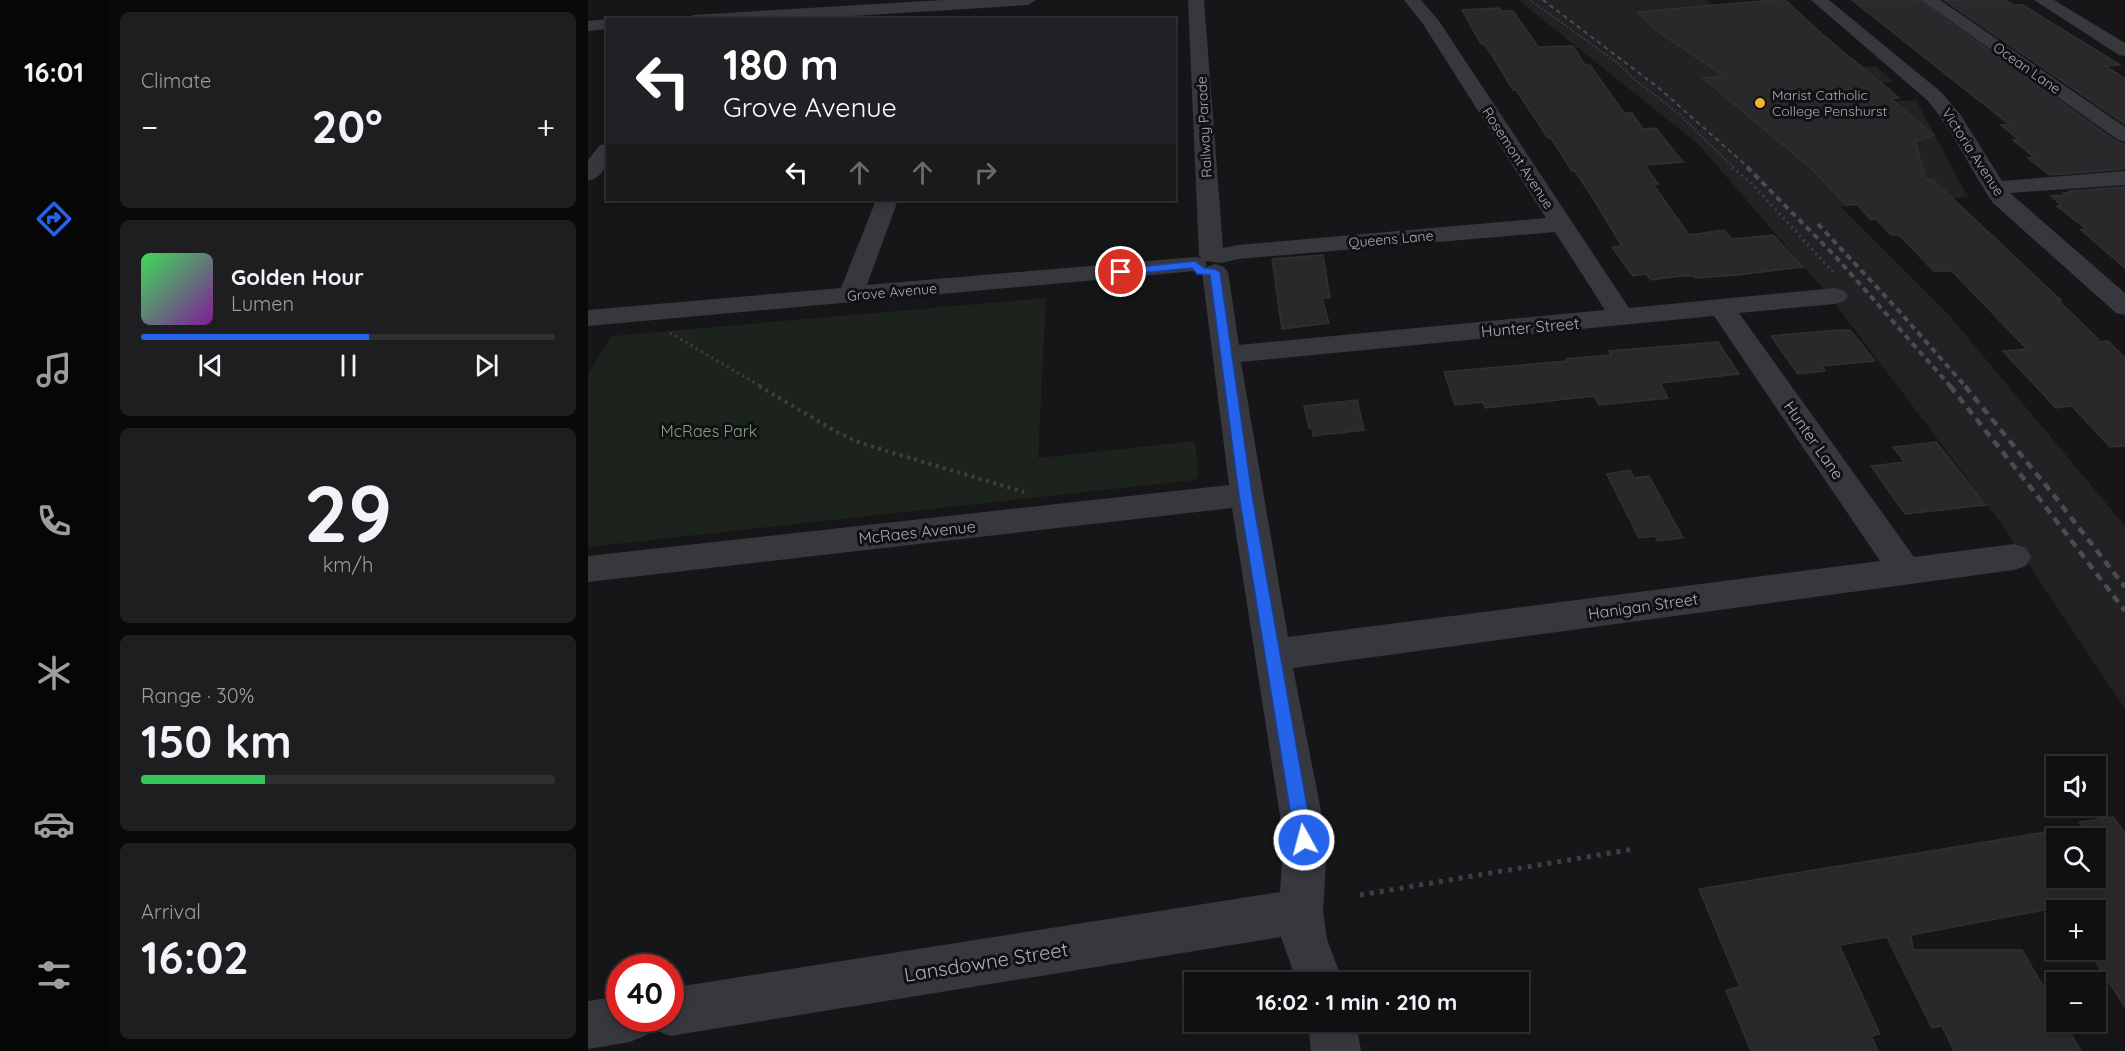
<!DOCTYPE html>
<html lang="en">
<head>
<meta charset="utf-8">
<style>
	:root { --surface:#101012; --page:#1e1e20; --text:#f1f3f6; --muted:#9c9d9f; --line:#303032; --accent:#2563eb }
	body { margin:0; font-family:Quicksand,sans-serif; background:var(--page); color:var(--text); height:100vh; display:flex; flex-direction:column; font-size:22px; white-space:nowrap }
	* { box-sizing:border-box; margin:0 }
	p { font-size:20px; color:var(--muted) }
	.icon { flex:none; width:33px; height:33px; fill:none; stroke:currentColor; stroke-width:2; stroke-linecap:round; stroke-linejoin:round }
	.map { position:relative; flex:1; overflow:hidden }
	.details { display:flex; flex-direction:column; gap:12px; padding:12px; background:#09090a; width:480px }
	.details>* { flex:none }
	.guide { position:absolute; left:18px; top:18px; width:570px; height:183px; border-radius:0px; box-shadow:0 3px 9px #0003,0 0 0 2px var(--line); background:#202124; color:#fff; overflow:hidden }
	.fabs { position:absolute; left:1458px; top:756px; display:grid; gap:12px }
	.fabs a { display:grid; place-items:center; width:60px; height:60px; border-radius:0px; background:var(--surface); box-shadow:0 3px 9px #0003,0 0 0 2px var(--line); font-size:30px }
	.speed { position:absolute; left:18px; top:954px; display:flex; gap:12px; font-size:30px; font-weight:700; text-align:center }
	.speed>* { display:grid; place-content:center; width:78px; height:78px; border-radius:50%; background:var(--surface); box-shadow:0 3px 9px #0003,0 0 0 2px var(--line); line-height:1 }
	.speed .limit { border:9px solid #d22; background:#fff; color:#111 }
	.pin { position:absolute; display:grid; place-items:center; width:51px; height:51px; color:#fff; margin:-26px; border:3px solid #fff; border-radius:50%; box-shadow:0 2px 6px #0007 }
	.me { position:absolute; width:66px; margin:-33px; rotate:353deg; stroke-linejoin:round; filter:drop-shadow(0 0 4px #0008) }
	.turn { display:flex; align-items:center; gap:21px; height:126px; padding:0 18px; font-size:27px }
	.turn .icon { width:78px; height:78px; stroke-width:2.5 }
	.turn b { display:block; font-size:42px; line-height:51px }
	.lanes { display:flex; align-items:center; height:57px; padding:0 18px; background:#0003; justify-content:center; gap:30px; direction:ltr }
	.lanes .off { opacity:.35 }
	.big { font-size:45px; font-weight:800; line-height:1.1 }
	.details .widget { flex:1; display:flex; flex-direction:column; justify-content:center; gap:9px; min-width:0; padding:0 21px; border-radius:9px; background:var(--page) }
	.details .dial { align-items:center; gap:0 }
	.dial b { font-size:78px; line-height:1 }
	.song { display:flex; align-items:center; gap:18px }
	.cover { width:72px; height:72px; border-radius:9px; background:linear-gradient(135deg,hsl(130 70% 55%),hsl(290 70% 35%)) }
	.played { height:6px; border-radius:3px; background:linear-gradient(90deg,var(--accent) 55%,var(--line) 55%) }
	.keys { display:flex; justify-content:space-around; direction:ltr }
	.heat { display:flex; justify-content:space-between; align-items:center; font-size:33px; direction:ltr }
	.charge { height:9px; border-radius:4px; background:linear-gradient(90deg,#34c759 30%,var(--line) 0) }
	.trip { position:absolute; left:596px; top:972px; width:345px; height:60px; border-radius:0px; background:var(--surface); box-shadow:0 3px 9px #0003,0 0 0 2px var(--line); font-weight:800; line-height:60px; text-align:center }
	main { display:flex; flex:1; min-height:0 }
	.menu { display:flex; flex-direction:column; width:108px; justify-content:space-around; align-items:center; background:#060607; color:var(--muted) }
	.menu .icon { width:42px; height:42px }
	.menu .selected { color:var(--accent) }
	.menu b { font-size:27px; color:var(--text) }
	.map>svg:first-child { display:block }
	.built { fill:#222225 }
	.green { fill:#1c231d }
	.building { fill:#29292c; stroke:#303034; stroke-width:1.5; fill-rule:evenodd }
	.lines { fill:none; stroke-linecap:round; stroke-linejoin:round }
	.path-far3 { stroke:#3d3f44; stroke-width:2; stroke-dasharray:1.5 2; stroke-linecap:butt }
	.path-far2 { stroke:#3d3f44; stroke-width:3; stroke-dasharray:2 4; stroke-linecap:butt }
	.path-far1 { stroke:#3d3f44; stroke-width:4; stroke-dasharray:3 4.5; stroke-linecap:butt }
	.path { stroke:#3d3f44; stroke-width:5; stroke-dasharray:4 6; stroke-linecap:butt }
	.minor { fill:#37383d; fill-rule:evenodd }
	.rail-far2 { stroke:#4a4c52; stroke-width:2; stroke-dasharray:4.5 4; stroke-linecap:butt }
	.rail-far1 { stroke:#4a4c52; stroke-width:4; stroke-dasharray:6 4.5; stroke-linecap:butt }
	.rail { stroke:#4a4c52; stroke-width:4.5; stroke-dasharray:8 6; stroke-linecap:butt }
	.route { fill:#2563eb; stroke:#184099; stroke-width:1.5 }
	.poi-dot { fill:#f2b134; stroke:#111113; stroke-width:2 }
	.labels { text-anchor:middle; stroke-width:6; stroke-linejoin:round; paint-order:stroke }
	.far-street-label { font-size:14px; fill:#a8adb8; stroke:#111113 }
	.far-poi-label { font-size:14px; fill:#a8adb8; stroke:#111113; text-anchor:start }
	.street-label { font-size:16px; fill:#a8adb8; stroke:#111113 }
	.park-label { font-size:16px; fill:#7fa381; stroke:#111113 }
	.near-street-label { font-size:20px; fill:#a8adb8; stroke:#111113 }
</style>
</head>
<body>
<main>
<nav class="menu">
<b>16:01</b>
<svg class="icon selected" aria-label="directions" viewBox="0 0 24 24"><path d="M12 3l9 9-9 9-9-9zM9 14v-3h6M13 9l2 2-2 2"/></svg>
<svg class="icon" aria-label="music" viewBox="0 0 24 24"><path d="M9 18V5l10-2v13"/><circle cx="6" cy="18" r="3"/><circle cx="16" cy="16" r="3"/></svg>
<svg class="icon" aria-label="phone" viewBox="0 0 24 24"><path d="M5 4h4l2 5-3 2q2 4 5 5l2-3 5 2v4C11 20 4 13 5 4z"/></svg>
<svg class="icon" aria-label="climate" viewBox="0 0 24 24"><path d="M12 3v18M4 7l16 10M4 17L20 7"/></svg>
<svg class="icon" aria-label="car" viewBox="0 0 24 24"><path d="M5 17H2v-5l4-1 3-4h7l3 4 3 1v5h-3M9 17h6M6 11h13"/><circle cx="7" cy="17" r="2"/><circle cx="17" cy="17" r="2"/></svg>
<svg class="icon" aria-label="filters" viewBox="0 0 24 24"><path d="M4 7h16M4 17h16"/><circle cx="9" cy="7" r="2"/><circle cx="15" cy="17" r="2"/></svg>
</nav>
<section class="details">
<div class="widget"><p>Climate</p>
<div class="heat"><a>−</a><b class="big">20°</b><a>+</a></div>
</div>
<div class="widget">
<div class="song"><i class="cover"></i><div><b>Golden Hour</b><p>Lumen</p></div></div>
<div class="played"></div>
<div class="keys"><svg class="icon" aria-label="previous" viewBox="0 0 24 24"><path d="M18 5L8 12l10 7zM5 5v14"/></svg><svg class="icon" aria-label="pause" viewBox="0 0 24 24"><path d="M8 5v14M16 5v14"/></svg><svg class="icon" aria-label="next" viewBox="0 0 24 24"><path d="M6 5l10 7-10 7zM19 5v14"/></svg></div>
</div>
<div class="widget dial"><b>29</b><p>km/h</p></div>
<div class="widget"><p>Range · 30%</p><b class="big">150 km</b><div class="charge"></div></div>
<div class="widget"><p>Arrival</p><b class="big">16:02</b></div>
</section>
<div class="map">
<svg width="1537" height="1051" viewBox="0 0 1537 1051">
	<rect width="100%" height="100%" fill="#161618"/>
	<path class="built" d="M 930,0 L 1119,0 L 1195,72 L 1288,66 L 1306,82 L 1213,89 L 1229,106 L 1328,100 L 1377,192 L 1382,197 L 1253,207 L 1360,314 L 1537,526 L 1537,709 L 1413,523 L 1242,297 L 1111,145 Z"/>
	<path class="green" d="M 458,298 L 450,458 L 607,441 L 611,476 L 607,480 L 0,547 L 0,374 L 24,336 Z"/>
	<path class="building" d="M 1185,0 L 1197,0 L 1234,34 L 1311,98 L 1303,99 L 1346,135 L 1327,141 L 1338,180 L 1345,180 L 1464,292 L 1473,300 L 1470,300 L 1513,342 L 1520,341 L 1537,358 L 1537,446 L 1522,447 L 1484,406 L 1468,408 L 1415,351 L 1439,349 L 1364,271 L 1346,271 L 1311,235 L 1303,235 L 1288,219 L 1283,220 L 1269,204 L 1258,205 L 1226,171 L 1115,78 L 1136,76 L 1070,32 L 1049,12 Z
		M 1264,0 L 1331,0 L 1529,142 L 1537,144 L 1537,169 L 1462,175 L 1440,158 L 1446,157 L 1425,140 L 1431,140 L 1413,125 L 1422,125 Z
		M 1356,0 L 1417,0 L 1426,5 L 1435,5 L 1532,65 L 1517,66 L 1537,78 L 1537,124 Z
		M 911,8 L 914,11 L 925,11 L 950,47 L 985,46 L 997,65 L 1002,65 L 1036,113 L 1044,113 L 1055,129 L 1068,128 L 1095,162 L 1057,165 L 1070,184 L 1065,184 L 1101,235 L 1136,230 L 1144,239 L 1185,235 L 1215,267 L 1150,275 L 1108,278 L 1106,276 L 1093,276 L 1063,280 L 1058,274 L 1045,276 L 1024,247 L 1034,246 L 1006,200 L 987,171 L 984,171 L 963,138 L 960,138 L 928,90 L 925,90 L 904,55 L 896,44 L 893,44 L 874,10 Z
		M 1537,187 L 1537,268 L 1493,230 L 1498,229 L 1469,206 L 1473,205 L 1463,196 L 1478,195 L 1475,193 L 1484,192 L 1482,191 Z
		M 735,255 L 742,298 L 734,298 L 741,323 L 694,329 L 684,259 Z
		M 1250,330 L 1262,330 L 1287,361 L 1234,366 L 1237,371 L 1210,374 L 1183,336 Z
		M 1130,342 L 1151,374 L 1072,383 L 1080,398 L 1011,405 L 1006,396 L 897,408 L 895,402 L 867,405 L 856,372 L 979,361 L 978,359 L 1023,355 L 1021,351 Z
		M 769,400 L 776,430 L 725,436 L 724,428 L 721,428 L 716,406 Z
		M 1348,442 L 1398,505 L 1317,514 L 1283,466 L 1317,462 L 1305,447 Z
		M 1042,470 L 1046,478 L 1061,476 L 1095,538 L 1070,541 L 1067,536 L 1051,538 L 1019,474 Z
		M 1525,817 L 1537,833 L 1537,1007 L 1500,950 L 1512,950 L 1508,943 L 1508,910 L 1485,910 L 1482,905 L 1323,935 L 1325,950 L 1434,950 L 1468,1009 L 1468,1022 L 1476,1022 L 1493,1051 L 1366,1051 L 1354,1026 L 1344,1028 L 1299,937 L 1251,945 L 1292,1034 L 1283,1036 L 1290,1051 L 1163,1051 L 1138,990 L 1152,987 L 1111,889 L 1494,826 L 1491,822 ZM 1468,838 L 1508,838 L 1508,878 L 1468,878 Z"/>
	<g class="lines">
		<path class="path-far3" d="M 942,0 L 1031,64 L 1047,80 L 1089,112 L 1146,168"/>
		<path class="path-far2" d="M 1144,167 L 1165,185 L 1246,273
			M 82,333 L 174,387"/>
		<path class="path-far1" d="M 171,386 L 247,431 L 272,443 L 436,492"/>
		<path class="path" d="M 772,895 L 1046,849"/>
		<path class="minor" d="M 355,0 L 448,0 L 440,5 L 200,20 L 97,20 L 105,15 Z
			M 600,0 L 616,0 L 635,248 L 650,245 L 958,218 L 835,24 L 816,0 L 833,0 L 851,21 L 1041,308 L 1247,288 L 1256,291 L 1260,296 L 1256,301 L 1247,304 L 1151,313 L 1326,557 L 1426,544 L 1438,548 L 1443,557 L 1438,566 L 1426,570 L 705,668 L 734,816 L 738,862 L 735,911 L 739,939 L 755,982 L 709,982 L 693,937 L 82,1036 L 65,1029 L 63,1025 L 59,1035 L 42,1042 L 0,1049 L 0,1001 L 32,996 L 32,1018 L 82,1018 L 82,988 L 692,892 L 694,862 L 692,816 L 644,508 L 0,582 L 0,556 L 641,485 L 614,272 L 618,267 L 627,264 L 636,267 L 640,272 L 651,345 L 1017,310 L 967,232 L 650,259 L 634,263 L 617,261 L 619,264 L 616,269 L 607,271 L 0,326 L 0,310 L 253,288 L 288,200 L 310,200 L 279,285 L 607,257 L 613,258 L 611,255 ZM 1126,316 L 1292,561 L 700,637 L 653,362 Z
			M 1223,0 L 1241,0 L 1353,92 L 1372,114 L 1414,181 L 1537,171 L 1537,185 L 1422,193 L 1537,293 L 1537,315 L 1528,313 L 1405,203 C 1383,171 1366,131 1339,100 Z
			M 1333,0 L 1352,0 L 1537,127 L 1537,142 L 1530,140 Z
			M 1446,0 L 1466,0 L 1537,43 L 1537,56 L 1531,55 Z
			M 20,19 L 23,20 L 20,20 L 20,29 L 0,31 L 0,21 Z
			M 20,144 C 20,160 19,176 0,181 L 0,160 L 12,145 Z
			M 720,1022 L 768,1022 L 773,1051 L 723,1051 Z"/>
		<path class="rail-far2" d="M 955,0 L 1072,89 L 1161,168"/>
		<path class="rail-far1" d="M 1159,167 L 1247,256 L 1363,387
			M 1230,224 L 1311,311 L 1378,387"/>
		<path class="rail" d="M 1362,386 L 1444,489 L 1537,611
			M 1377,386 L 1464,493 L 1537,587"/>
	</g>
	<path class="route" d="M 607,261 L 616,268 L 627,269 L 632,272 L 664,495 L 725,840 L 722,846 L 716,848 L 710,846 L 707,840 L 651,495 L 622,275 L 609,274 L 604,268 L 533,275 L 528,272 L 533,269 Z"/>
	<circle class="poi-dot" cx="1172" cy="103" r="6"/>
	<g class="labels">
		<g class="far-street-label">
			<text transform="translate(1439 68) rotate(35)" y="5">Ocean Lane</text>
			<text transform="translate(616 127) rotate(-93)" y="5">Railway Parade</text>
			<text transform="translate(1385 152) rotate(57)" y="5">Victoria Avenue</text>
			<text transform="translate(930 158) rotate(57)" y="5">Rosemont Avenue</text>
			<text transform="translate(803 239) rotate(-5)" y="5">Queens Lane</text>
			<text transform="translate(304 292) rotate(-5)" y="5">Grove Avenue</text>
		</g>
		<g class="far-poi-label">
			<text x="1184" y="100">Marist Catholic<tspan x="1184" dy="16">College Penshurst</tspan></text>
		</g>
		<g class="street-label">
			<text transform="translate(942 327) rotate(-5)" y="6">Hunter Street</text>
			<text transform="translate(1226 440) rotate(55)" y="6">Hunter Lane</text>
			<text transform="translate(329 532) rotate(-6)" y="6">McRaes Avenue</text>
			<text transform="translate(1055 606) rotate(-8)" y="6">Hanigan Street</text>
		</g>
		<g class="park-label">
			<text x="121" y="437">McRaes Park</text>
		</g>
		<g class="near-street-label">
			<text transform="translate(398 962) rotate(-9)" y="7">Lansdowne Street</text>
		</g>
	</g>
</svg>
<div class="fabs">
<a><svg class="icon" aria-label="sound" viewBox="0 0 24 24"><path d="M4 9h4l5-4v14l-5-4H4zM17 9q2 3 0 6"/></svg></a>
<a><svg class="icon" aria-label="search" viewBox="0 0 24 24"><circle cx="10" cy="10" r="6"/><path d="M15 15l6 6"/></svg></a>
<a>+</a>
<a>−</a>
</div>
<div class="speed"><div class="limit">40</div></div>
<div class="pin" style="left:533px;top:272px;background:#d93025"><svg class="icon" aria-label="arrive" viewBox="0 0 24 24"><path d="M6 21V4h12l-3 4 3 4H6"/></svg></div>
<svg class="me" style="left:716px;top:840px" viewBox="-20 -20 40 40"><circle r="17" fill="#2563eb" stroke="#fff" stroke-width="3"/><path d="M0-11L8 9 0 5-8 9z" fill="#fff"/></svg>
<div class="trip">16:02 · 1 min · 210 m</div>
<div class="guide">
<div class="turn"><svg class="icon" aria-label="left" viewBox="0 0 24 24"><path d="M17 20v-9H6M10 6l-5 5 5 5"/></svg><div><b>180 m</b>Grove Avenue</div></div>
<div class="lanes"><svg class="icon" aria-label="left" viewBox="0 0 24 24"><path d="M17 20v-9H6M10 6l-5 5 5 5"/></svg><svg class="icon off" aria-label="ahead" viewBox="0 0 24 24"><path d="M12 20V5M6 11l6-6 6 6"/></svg><svg class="icon off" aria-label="ahead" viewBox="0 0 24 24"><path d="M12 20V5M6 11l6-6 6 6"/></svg><svg class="icon off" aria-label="right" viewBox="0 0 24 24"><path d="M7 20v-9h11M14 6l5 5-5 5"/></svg></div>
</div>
</div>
</main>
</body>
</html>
